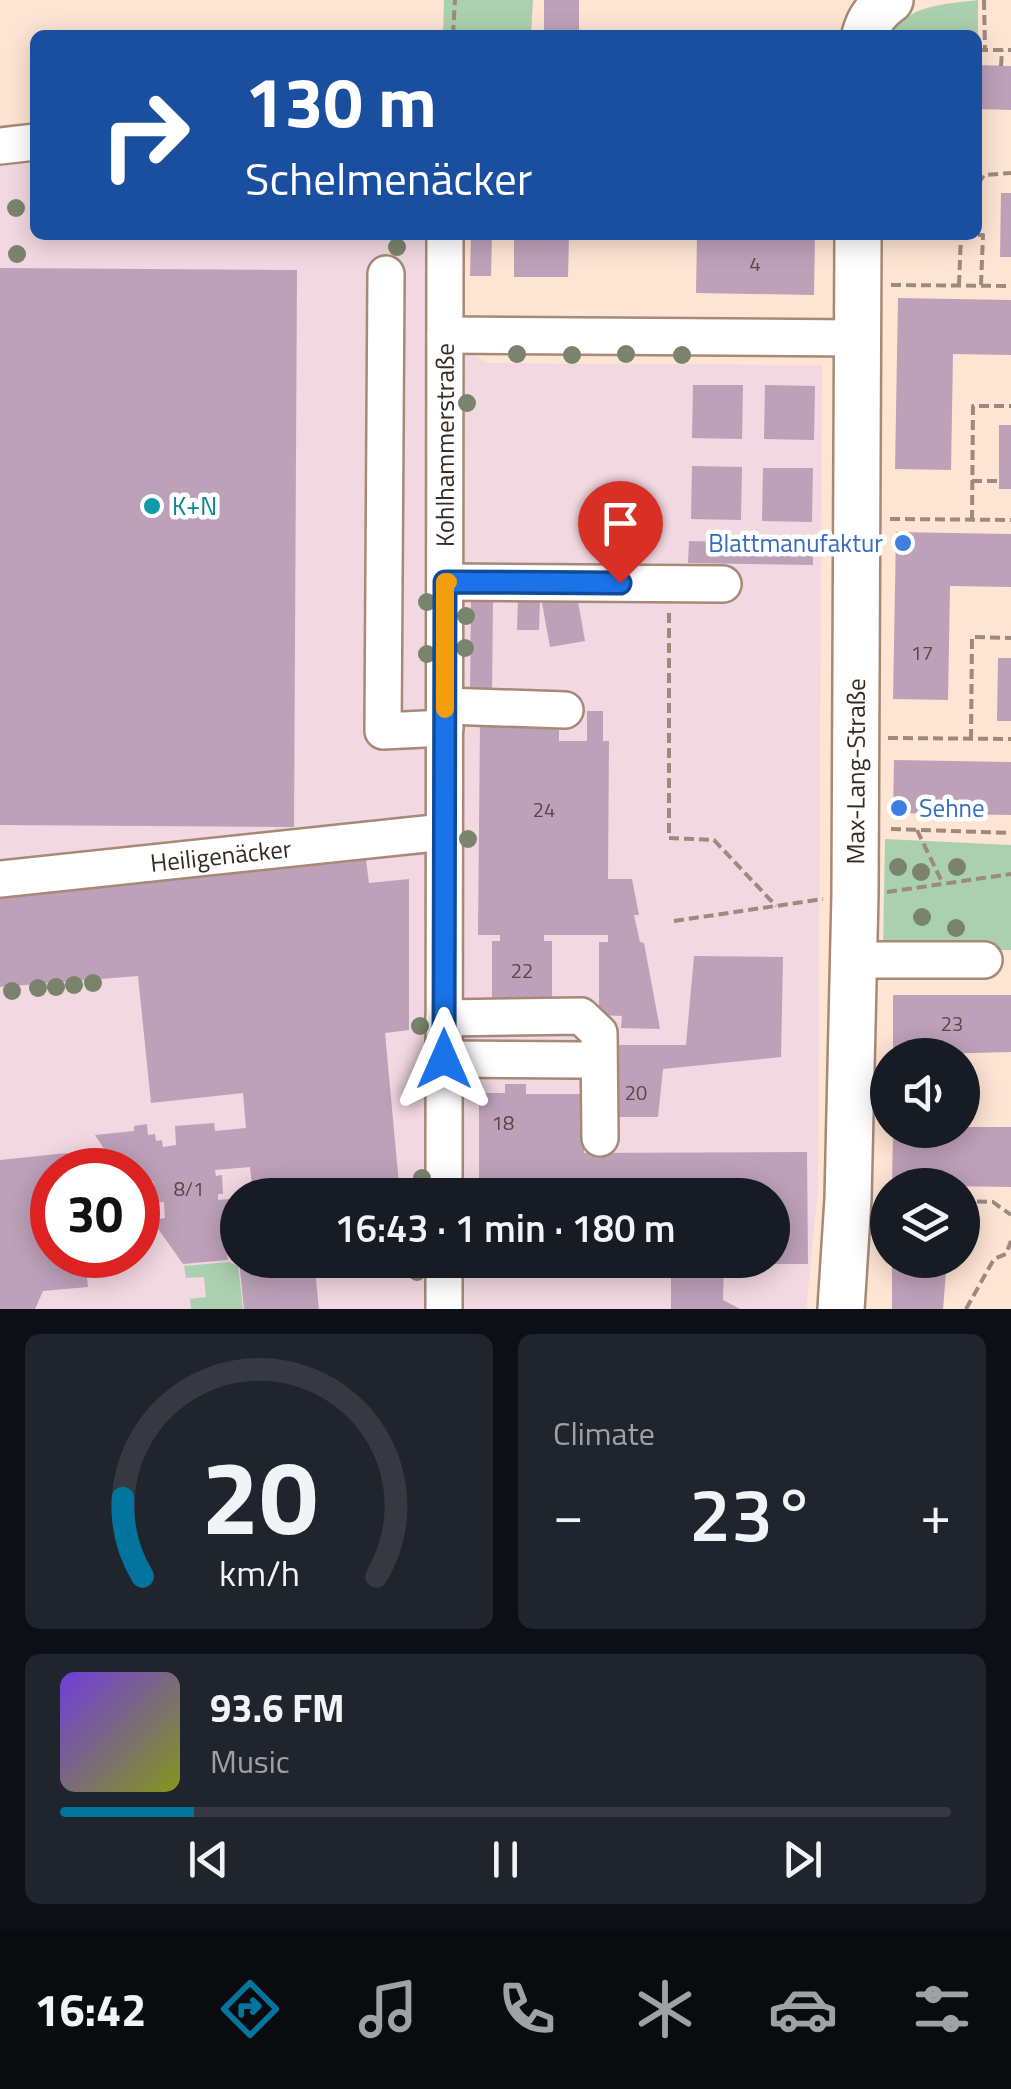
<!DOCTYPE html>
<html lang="en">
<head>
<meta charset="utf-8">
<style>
	:root { --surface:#171b24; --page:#20242c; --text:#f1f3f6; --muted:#9ea1a6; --line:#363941; --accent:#03749e }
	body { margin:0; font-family:"Titillium Web",sans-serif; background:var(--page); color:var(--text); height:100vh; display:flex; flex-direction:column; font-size:38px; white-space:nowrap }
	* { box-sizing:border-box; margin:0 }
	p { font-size:32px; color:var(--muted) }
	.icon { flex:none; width:55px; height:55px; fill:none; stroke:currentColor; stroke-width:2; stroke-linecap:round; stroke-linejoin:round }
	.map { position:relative; height:1309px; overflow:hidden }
	.side { display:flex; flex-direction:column; gap:25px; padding:25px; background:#0d0f14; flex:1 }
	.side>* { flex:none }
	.top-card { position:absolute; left:30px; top:30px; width:952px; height:210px; border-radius:15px; box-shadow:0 5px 25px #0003; background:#1a4fa0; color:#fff; overflow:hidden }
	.fabs { position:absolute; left:870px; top:1038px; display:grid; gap:20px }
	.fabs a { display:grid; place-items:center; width:110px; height:110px; border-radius:50%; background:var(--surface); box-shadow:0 5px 25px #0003; font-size:50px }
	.speed { position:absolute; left:30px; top:1148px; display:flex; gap:20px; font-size:50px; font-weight:700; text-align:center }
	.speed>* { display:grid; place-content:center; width:130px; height:130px; border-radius:50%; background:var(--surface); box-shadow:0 5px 25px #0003; line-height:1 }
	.speed .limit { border:15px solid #d22; background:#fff; color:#111 }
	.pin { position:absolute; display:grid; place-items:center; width:85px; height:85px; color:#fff; margin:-102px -42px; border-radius:50% 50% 50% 0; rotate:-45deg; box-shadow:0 0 10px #0007 }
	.pin .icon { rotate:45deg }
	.me { position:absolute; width:110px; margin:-55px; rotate:0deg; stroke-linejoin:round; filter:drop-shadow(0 0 8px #0008) }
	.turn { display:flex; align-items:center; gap:35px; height:210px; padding:0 50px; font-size:45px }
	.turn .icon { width:130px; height:130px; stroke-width:2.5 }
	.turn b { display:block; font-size:70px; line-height:85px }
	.big { font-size:75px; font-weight:600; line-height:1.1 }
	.side .card { flex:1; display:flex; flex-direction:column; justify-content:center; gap:15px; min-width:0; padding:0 35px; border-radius:15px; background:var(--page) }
	.side .dial { align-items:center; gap:0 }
	.dial svg { height:260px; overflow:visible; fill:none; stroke:var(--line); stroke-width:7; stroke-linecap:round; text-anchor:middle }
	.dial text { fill:var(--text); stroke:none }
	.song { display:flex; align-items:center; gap:30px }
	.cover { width:120px; height:120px; border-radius:15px; background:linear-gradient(135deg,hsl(260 70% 55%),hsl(70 70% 35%)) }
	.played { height:10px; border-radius:5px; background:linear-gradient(90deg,var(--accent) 15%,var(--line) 15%) }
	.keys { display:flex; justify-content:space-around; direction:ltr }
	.heat { display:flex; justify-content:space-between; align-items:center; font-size:55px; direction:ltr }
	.side .tiles { flex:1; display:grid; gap:25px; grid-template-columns:1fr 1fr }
	.card:last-child { grid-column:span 2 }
	.trip { position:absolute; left:220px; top:1178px; width:570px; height:100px; border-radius:50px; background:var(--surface); box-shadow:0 5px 25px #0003; font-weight:600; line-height:100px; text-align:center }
	.dock { display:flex; height:160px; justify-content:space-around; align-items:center; background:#090b0e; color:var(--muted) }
	.dock .icon { width:70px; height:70px }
	.dock .on { color:var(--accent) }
	.dock b { font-size:45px; color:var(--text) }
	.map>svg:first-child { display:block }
	.industrial { fill:#f1d8e1; fill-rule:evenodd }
	.green { fill:#abd0af }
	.building { fill:#bda1b9 }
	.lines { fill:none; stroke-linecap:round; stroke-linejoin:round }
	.minor-casing { stroke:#a78976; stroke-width:40 }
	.major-casing { stroke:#a78976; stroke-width:50 }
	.path { stroke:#9d8a7d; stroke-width:4; stroke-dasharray:10 5; stroke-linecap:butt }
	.minor { stroke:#fff; stroke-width:35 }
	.major { stroke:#fff; stroke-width:45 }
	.tree { fill:#7a846c }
	.route-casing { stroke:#114b97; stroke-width:25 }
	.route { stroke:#1a73e8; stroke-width:18 }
	.slow { stroke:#f59e0b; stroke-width:18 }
	.culture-dot { fill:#0f9aa8; stroke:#fff; stroke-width:4 }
	.shop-dot { fill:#3f7fe0; stroke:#fff; stroke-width:4 }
	.labels { text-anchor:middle; stroke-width:9; stroke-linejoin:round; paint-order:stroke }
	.number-label { font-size:20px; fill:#584848 }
	.street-label { font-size:25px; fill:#372b23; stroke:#fff }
	.culture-label { font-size:25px; fill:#0d838f; stroke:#fff; text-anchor:start }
	.shop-label { font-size:25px; fill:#366cbe; stroke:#fff; text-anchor:end }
</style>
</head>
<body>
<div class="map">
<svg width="1011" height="1309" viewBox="0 0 1011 1309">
	<rect width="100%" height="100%" fill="#fee4d3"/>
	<path class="industrial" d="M 35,142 L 35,235 L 445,235 L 445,335 L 487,363 L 822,365 L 818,1190 L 806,1309 L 0,1309 L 0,146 ZM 52,1170 L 138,1170 L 138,1255 L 52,1255 ZM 238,1195 L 772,1195 L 772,1260 L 238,1260 Z"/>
	<path class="green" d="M 444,0 L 533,0 L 531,35 L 443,35 Z
		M 978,0 L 978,42 L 978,35 L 888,35 C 909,5 944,4 978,0 Z
		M 885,839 L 1011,845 L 1011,950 L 883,948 Z
		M 229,1262 L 238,1266 L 243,1309 L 191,1309 L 190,1299 L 206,1297 L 204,1277 L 186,1278 L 184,1266 Z"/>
	<path class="building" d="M 544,0 L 579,0 L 579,35 L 544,35 Z
		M 978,65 L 1011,66 L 1011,110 L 978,109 Z
		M 1001,193 L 1011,193 L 1011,257 L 1000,257 Z
		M 471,235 L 492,235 L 491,276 L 470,276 Z
		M 514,235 L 569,235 L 568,277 L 514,277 Z
		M 697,235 L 815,235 L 814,295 L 696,293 Z
		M 0,268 L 297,270 L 294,827 L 0,825 Z
		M 898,298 L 1011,300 L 1011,355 L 953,354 L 951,470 L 895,469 Z
		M 693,385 L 743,385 L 742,439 L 692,438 Z
		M 765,385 L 815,386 L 814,440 L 764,439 Z
		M 999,425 L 1011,425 L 1011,489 L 999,489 Z
		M 692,466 L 742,467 L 741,520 L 691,519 Z
		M 763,468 L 813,468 L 812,522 L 762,521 Z
		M 896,532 L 1011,534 L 1011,587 L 950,586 L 948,700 L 893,699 Z
		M 689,541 L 813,544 L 813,565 L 688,563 Z
		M 577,596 L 585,641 L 550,647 L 542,603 Z
		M 471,597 L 493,597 L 492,695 L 470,694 Z
		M 518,597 L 540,598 L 539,630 L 517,630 Z
		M 998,658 L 1011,658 L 1011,721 L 997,721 Z
		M 587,711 L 603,711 L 603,741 L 609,741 L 608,879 L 632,879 L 639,915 L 634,915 L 640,942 L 644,943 L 660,1029 L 621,1028 L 622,1016 L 599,1015 L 599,942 L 608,942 L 608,935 L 544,935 L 544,941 L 552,941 L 552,1002 L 492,1001 L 492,941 L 500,941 L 500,935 L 478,935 L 480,722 L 559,723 L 559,741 L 587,741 Z
		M 894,760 L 1011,762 L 1011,815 L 893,813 Z
		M 366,860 L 369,883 L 409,879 L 409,1030 L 385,1033 L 400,1195 L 253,1195 L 250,1167 L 215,1170 L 216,1176 L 222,1175 L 223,1194 L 218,1194 L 218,1200 L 238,1198 L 238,1238 L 225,1239 L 228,1260 L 183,1264 L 152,1220 L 165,1218 L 164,1202 L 156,1203 L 153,1181 L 138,1183 L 138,1170 L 118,1170 L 115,1165 L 52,1170 L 52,1255 L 85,1255 L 79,1269 L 86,1269 L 88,1287 L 43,1291 L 35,1309 L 0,1309 L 0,1160 L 67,1153 L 75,1164 L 80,1159 L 110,1158 L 95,1135 L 134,1131 L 134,1126 L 147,1124 L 148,1135 L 155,1134 L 156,1141 L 162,1140 L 163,1147 L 176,1145 L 175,1126 L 214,1123 L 215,1131 L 246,1128 L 243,1093 L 151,1103 L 138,976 L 0,987 L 0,895 Z
		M 694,956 L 783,957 L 781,1057 L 663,1069 L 658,1117 L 611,1117 L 612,1045 L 686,1045 Z
		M 893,995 L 1011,995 L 1011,1052 L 893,1055 Z
		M 505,1084 L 526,1084 L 526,1094 L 584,1094 L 584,1153 L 807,1152 L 808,1264 L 724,1264 L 723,1300 L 740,1309 L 671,1309 L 671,1260 L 772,1260 L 772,1195 L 479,1195 L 479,1093 L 505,1093 Z
		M 962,1127 L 1011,1127 L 1011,1187 L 892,1185 L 893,1130 L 962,1130 Z
		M 239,1260 L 314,1260 L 319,1309 L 244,1309 Z
		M 892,1260 L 947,1260 L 943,1309 L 892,1309 Z"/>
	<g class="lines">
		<g class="minor-casing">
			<g id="minor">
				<path d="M 0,146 L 35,142"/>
				<path d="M 386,274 L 383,731 L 445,728"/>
				<path d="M 445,335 L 857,338"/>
				<path d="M 445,582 L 723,584"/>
				<path d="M 445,706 L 565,710"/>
				<path id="s1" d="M 0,879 L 444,832"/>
				<path d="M 854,960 L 984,960"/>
				<path d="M 444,1018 L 581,1016 L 599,1033 L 600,1138"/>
				<path d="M 444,1059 L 579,1060"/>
				<path id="s2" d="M 444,1195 L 445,235"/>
				<path d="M 444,1309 L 444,1260"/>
			</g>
		</g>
		<g class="major-casing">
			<g id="major">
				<path d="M 865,35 C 869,19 877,9 890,0"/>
				<path id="s3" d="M 841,1309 L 848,1199 L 855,894 L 858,235"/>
			</g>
		</g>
		<path class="path" d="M 984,0 L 985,50
			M 453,35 L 455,0
			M 978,50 L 1011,50
			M 1001,66 L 1002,50
			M 978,184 L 984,175 L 1011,173
			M 978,235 L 983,235 L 981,285
			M 891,285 L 1011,286
			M 959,285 L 961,235
			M 972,481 L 999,481
			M 890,519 L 1011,520
			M 972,520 L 973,406 L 1011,406
			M 669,613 L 669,838 L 714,840 L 776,906
			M 888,738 L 1011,739
			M 971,739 L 972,637 L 1011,638
			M 891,829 L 1011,833
			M 917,830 L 943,884
			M 887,892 L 1011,874
			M 674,921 L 823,899
			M 962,1201 L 993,1202 L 1011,1215
			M 966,1309 L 994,1259 L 1006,1254 L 1011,1241"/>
		<use href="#minor" class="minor"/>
		<use href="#major" class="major"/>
	</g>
	<g class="tree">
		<circle cx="16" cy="208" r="9"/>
		<circle cx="397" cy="247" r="9"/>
		<circle cx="17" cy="254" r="9"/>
		<circle cx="517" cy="354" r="9"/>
		<circle cx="626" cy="354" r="9"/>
		<circle cx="572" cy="355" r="9"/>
		<circle cx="682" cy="355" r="9"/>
		<circle cx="467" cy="403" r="9"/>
		<circle cx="427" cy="602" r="9"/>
		<circle cx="466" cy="616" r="9"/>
		<circle cx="465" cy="648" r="9"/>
		<circle cx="427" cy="654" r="9"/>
		<circle cx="468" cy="839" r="9"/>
		<circle cx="898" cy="867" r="9"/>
		<circle cx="957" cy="867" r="9"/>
		<circle cx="921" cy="872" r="9"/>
		<circle cx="922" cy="917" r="9"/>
		<circle cx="956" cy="928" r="9"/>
		<circle cx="93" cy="983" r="9"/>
		<circle cx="74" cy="985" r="9"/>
		<circle cx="56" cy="987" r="9"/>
		<circle cx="38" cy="988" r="9"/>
		<circle cx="12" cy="991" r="9"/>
		<circle cx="420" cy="1026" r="9"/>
		<circle cx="422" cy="1178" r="9"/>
		<circle cx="417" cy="1272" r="9"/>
	</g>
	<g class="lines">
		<g class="route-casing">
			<path id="route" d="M 444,1059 L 445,582 L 620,583"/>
		</g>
		<use href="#route" class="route"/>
		<path class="slow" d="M 445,709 L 445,582 L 448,582"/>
	</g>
	<circle class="culture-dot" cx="152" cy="506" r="10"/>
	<g class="shop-dot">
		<circle cx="903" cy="543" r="10"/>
		<circle cx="899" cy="808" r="10"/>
	</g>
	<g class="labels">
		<g class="number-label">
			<text x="755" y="271">4</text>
			<text x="922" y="660">17</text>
			<text x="544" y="817">24</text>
			<text x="522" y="978">22</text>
			<text x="952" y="1031">23</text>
			<text x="636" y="1100">20</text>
			<text x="503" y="1130">18</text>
			<text x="189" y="1196">8/1</text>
		</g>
		<g class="street-label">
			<text dy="9" stroke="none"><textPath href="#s2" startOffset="750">Kohlhammerstraße</textPath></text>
			<text dy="9" stroke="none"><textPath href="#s3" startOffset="538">Max-Lang-Straße</textPath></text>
			<text dy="9" stroke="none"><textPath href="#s1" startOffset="222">Heiligenäcker</textPath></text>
		</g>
		<g class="culture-label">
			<text x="172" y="515">K+N</text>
		</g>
		<g class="shop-label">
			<text x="883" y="552">Blattmanufaktur</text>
			<text x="919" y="817" text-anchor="start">Sehne</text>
		</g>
	</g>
</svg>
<div class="fabs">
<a><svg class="icon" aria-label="sound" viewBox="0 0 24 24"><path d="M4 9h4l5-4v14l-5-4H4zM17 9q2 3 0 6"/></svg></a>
<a><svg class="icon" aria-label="layers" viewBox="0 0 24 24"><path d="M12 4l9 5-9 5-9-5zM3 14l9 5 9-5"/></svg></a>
</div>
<div class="speed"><div class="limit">30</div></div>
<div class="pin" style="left:620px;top:583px;background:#d93025"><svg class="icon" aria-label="arrive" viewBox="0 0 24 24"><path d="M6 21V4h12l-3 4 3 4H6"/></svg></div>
<svg class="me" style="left:444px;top:1059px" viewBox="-20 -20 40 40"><path d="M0-17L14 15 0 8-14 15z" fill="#1a73e8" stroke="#fff" stroke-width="4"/></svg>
<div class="trip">16:43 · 1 min · 180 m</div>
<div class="top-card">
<div class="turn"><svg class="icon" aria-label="right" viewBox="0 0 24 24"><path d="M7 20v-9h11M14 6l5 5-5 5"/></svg><div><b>130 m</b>Schelmenäcker</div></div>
</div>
</div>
<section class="side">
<div class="tiles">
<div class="card dial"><svg viewBox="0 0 100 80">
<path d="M14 69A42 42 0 1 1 86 69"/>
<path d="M14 69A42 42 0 0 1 8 45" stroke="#03749e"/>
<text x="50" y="56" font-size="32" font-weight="700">20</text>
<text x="50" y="72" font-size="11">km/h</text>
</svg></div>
<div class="card"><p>Climate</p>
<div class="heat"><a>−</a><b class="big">23°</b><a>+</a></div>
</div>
<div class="card">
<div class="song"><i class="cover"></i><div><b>93.6 FM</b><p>Music</p></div></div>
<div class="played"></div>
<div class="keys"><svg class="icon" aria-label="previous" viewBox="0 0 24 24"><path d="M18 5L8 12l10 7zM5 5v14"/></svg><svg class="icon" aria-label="pause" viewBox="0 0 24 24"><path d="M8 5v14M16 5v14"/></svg><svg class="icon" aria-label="next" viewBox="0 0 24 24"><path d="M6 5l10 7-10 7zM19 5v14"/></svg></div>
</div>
</div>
</section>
<nav class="dock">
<b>16:42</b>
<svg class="icon on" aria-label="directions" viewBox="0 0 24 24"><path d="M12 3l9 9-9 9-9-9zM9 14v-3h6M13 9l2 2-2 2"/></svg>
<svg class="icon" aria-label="music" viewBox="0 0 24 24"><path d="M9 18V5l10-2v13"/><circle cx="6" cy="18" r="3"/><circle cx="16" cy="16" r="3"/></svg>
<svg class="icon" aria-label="phone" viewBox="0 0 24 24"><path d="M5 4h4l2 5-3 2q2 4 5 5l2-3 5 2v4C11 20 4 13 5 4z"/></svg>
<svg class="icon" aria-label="climate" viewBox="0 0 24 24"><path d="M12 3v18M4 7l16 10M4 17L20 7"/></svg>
<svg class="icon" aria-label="car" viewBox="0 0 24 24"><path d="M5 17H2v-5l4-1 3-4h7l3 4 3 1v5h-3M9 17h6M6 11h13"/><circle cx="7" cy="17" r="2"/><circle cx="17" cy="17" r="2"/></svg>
<svg class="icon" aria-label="filters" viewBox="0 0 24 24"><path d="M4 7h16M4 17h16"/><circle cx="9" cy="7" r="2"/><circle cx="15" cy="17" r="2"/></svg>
</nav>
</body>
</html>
